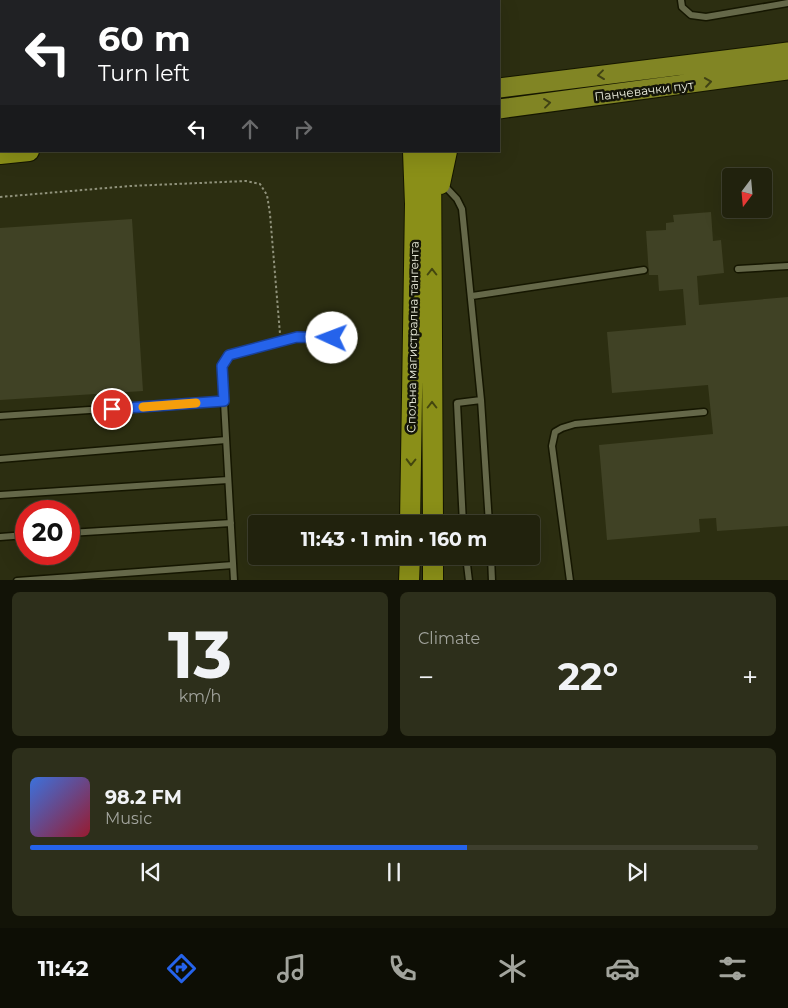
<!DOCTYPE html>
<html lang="en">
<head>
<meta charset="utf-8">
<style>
	:root { --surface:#21220d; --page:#2d2f1b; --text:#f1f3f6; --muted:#a2a49d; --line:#3e3f2e; --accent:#2563eb }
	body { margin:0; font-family:Montserrat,sans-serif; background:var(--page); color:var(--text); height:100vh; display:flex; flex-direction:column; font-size:19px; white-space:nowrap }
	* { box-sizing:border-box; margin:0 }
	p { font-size:16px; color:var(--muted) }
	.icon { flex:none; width:28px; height:28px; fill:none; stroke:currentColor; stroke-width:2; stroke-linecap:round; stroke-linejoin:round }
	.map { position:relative; height:580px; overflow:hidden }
	.panel { display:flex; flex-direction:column; gap:12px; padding:12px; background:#121307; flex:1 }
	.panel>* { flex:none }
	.guide { position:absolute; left:0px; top:0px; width:500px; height:152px; box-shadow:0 5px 20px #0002,0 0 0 1px var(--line); background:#202124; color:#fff; overflow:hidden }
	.needle { width:32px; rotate:196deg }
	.controls { position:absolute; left:722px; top:168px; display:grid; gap:10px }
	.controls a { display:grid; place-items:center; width:50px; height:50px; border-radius:5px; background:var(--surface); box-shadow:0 5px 20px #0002,0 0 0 1px var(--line); font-size:25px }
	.speed { position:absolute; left:15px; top:500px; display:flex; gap:10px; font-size:25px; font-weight:700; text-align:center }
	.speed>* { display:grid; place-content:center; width:65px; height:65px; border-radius:50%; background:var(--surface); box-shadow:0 5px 20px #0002,0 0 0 1px var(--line); line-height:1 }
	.speed .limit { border:8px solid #d22; background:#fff; color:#111 }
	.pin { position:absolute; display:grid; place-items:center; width:42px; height:42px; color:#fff; margin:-21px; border:2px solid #fff; border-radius:50%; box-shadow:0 1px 5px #0007 }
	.me { position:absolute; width:55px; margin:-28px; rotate:272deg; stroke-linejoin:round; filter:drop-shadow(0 0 4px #0008) }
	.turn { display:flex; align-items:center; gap:18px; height:105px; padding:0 15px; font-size:22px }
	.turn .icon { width:65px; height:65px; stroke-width:2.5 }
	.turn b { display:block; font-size:35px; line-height:42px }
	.lanes { display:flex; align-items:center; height:48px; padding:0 15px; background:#0003; justify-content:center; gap:25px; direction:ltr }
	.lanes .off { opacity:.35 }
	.big { font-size:38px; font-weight:700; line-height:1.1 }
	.panel .widget { flex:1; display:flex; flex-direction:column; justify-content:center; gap:8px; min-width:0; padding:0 18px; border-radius:8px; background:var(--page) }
	.panel .dial { align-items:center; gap:0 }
	.dial b { font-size:65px; line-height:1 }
	.song { display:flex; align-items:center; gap:15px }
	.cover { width:60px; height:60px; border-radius:8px; background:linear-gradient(135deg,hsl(220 70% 55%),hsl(350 70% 35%)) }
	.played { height:5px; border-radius:2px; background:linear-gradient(90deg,var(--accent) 60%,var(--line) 60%) }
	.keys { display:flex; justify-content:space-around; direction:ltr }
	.heat { display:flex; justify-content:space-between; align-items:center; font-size:28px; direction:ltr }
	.panel .tiles { flex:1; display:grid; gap:12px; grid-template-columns:1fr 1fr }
	.widget:last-child { grid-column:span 2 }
	.trip { position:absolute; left:248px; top:515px; width:292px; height:50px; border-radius:5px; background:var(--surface); box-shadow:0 5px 20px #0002,0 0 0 1px var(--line); font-weight:700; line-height:50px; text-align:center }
	.tabs { display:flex; height:80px; justify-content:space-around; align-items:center; background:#0d0e05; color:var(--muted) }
	.tabs .icon { width:35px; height:35px }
	.tabs .selected { color:var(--accent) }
	.tabs b { font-size:22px; color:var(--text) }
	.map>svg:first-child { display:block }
	.building { fill:#404225 }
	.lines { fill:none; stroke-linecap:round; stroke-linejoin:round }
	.service-casing { stroke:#151600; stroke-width:9 }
	.minor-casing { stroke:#151600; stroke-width:15 }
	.primary-casing { stroke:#151600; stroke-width:21 }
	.trunk-casing { stroke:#151600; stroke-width:22 }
	.path { stroke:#90927b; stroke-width:2; stroke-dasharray:2.5 2.5; stroke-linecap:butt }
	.service { stroke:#656849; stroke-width:6 }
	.minor { stroke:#656849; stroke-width:12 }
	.primary { stroke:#818524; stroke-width:19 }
	.trunk { stroke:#8a8f18; stroke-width:20 }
	.oneway { stroke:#404214 }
	.oneway2 { stroke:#43460f }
	.route-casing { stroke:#184099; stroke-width:12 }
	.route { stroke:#2563eb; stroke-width:9 }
	.slow { stroke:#f59e0b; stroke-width:9 }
	.labels { text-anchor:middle; stroke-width:5; stroke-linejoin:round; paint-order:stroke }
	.street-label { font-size:12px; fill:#edefde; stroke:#141509 }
</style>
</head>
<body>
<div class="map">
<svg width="788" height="581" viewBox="0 0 788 581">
	<rect width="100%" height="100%" fill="#2c2e11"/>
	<path class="building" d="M 711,212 L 713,241 L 721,240 L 724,273 L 697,276 L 699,305 L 788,297 L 788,526 L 717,531 L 716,518 L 699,519 L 700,532 L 607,540 L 599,445 L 713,434 L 708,385 L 612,393 L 607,332 L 686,325 L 683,289 L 659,291 L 658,275 L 649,275 L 646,231 L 666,230 L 666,223 L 674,222 L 673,215 Z
		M 132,219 L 143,391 L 0,400 L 0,228 Z"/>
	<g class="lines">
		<g class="service-casing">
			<path id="service" d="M 681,0 L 682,7 L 691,15 L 706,17 L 788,3
				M 442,183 L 457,199 L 462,209 L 481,400 L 489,524
				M 738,269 L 788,266
				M 472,296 L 644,270
				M 0,416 L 224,401
				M 0,459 L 226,440
				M 0,495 L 228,480
				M 463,524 L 457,403 L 481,400
				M 69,533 L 231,523
				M 0,537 L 26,535
				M 466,556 L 469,581
				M 491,556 L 492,581
				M 17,581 L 233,565
				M 234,581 L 222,366 L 229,355 L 297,337 L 332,338
				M 570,581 L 552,446 L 555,432 L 562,428 L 575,424 L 704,412"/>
		</g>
		<g class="minor-casing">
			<path id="minor" d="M 420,0 L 420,1
				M 0,97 L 1,97"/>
		</g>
		<g class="primary-casing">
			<path id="primary" d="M 499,88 L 788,52
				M 499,109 L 788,70"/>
		</g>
		<g class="trunk-casing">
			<path id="trunk" d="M 0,135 L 1,135
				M 431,151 L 433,524
				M 0,154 L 29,151
				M 440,184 L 447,151
				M 410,524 L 415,204 L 413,151
				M 433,556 L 433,581
				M 409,581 L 410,556"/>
		</g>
		<path class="path" d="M 0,197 L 130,186 L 246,181 L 260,184 L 267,195 L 270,214 L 280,334"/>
		<use href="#service" class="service"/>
		<use href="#minor" class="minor"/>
		<use href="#primary" class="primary"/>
		<use href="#trunk" class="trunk"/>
	</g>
	<defs><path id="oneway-chevron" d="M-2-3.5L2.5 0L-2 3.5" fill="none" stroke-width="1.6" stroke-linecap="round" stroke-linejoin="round" transform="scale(1.25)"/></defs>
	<g class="oneway">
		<use href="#oneway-chevron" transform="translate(601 75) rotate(173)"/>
		<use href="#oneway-chevron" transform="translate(708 82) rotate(-8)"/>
		<use href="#oneway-chevron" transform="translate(547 103) rotate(-7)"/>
	</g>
	<g class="oneway2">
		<use href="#oneway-chevron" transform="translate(432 272) rotate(-90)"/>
		<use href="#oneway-chevron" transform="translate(432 405) rotate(-90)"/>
		<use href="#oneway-chevron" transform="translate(411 462) rotate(91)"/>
	</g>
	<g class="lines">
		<g class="route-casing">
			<path id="route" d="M 112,409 L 224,401 L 222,366 L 229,355 L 297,337 L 332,338"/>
		</g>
		<use href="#route" class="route"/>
		<path class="slow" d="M 143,407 L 196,403"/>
	</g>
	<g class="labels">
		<g class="street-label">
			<text transform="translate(644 91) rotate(-7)" y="4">Панчевачки пут</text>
			<text transform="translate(413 337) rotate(-89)" y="4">Спољна магистрална тангента</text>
		</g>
	</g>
</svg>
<div class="controls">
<a><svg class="needle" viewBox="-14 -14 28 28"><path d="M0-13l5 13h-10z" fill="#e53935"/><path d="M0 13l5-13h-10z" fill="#a2a49d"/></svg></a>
</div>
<div class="speed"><div class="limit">20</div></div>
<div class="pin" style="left:112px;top:409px;background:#d93025"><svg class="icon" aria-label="arrive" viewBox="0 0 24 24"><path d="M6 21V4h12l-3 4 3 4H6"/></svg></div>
<svg class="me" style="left:332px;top:338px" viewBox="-20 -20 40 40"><circle r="19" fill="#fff"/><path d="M0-13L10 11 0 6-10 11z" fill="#2563eb"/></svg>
<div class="trip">11:43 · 1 min · 160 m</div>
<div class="guide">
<div class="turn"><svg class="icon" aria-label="left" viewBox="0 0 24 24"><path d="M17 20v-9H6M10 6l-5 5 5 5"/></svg><div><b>60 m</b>Turn left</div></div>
<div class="lanes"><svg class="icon" aria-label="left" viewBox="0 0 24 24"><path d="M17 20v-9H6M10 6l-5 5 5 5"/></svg><svg class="icon off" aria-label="ahead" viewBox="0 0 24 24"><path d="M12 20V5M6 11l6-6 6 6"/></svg><svg class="icon off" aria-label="right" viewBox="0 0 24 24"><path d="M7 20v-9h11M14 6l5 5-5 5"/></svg></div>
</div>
</div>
<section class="panel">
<div class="tiles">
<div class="widget dial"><b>13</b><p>km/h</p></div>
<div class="widget"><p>Climate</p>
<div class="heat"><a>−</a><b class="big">22°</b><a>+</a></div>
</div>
<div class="widget">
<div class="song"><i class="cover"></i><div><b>98.2 FM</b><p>Music</p></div></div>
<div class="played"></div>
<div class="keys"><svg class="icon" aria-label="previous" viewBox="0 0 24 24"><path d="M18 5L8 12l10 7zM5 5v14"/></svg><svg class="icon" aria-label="pause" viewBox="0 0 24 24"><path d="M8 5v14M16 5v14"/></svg><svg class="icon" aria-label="next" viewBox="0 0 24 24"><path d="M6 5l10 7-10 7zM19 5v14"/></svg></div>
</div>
</div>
</section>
<nav class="tabs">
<b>11:42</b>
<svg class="icon selected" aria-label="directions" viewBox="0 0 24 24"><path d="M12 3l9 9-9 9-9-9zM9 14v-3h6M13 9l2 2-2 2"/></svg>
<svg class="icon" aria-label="music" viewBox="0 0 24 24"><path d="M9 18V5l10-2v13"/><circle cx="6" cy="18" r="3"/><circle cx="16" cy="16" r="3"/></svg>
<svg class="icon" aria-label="phone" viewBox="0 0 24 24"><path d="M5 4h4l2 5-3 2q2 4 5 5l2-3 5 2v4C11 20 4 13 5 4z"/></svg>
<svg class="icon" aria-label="climate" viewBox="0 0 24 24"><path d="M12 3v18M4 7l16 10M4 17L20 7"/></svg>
<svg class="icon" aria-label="car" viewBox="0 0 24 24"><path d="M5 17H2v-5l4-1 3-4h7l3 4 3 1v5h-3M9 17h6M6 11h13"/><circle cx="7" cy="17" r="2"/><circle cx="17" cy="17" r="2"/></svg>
<svg class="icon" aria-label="filters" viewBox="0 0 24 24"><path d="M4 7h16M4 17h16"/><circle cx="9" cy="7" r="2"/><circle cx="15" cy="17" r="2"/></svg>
</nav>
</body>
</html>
